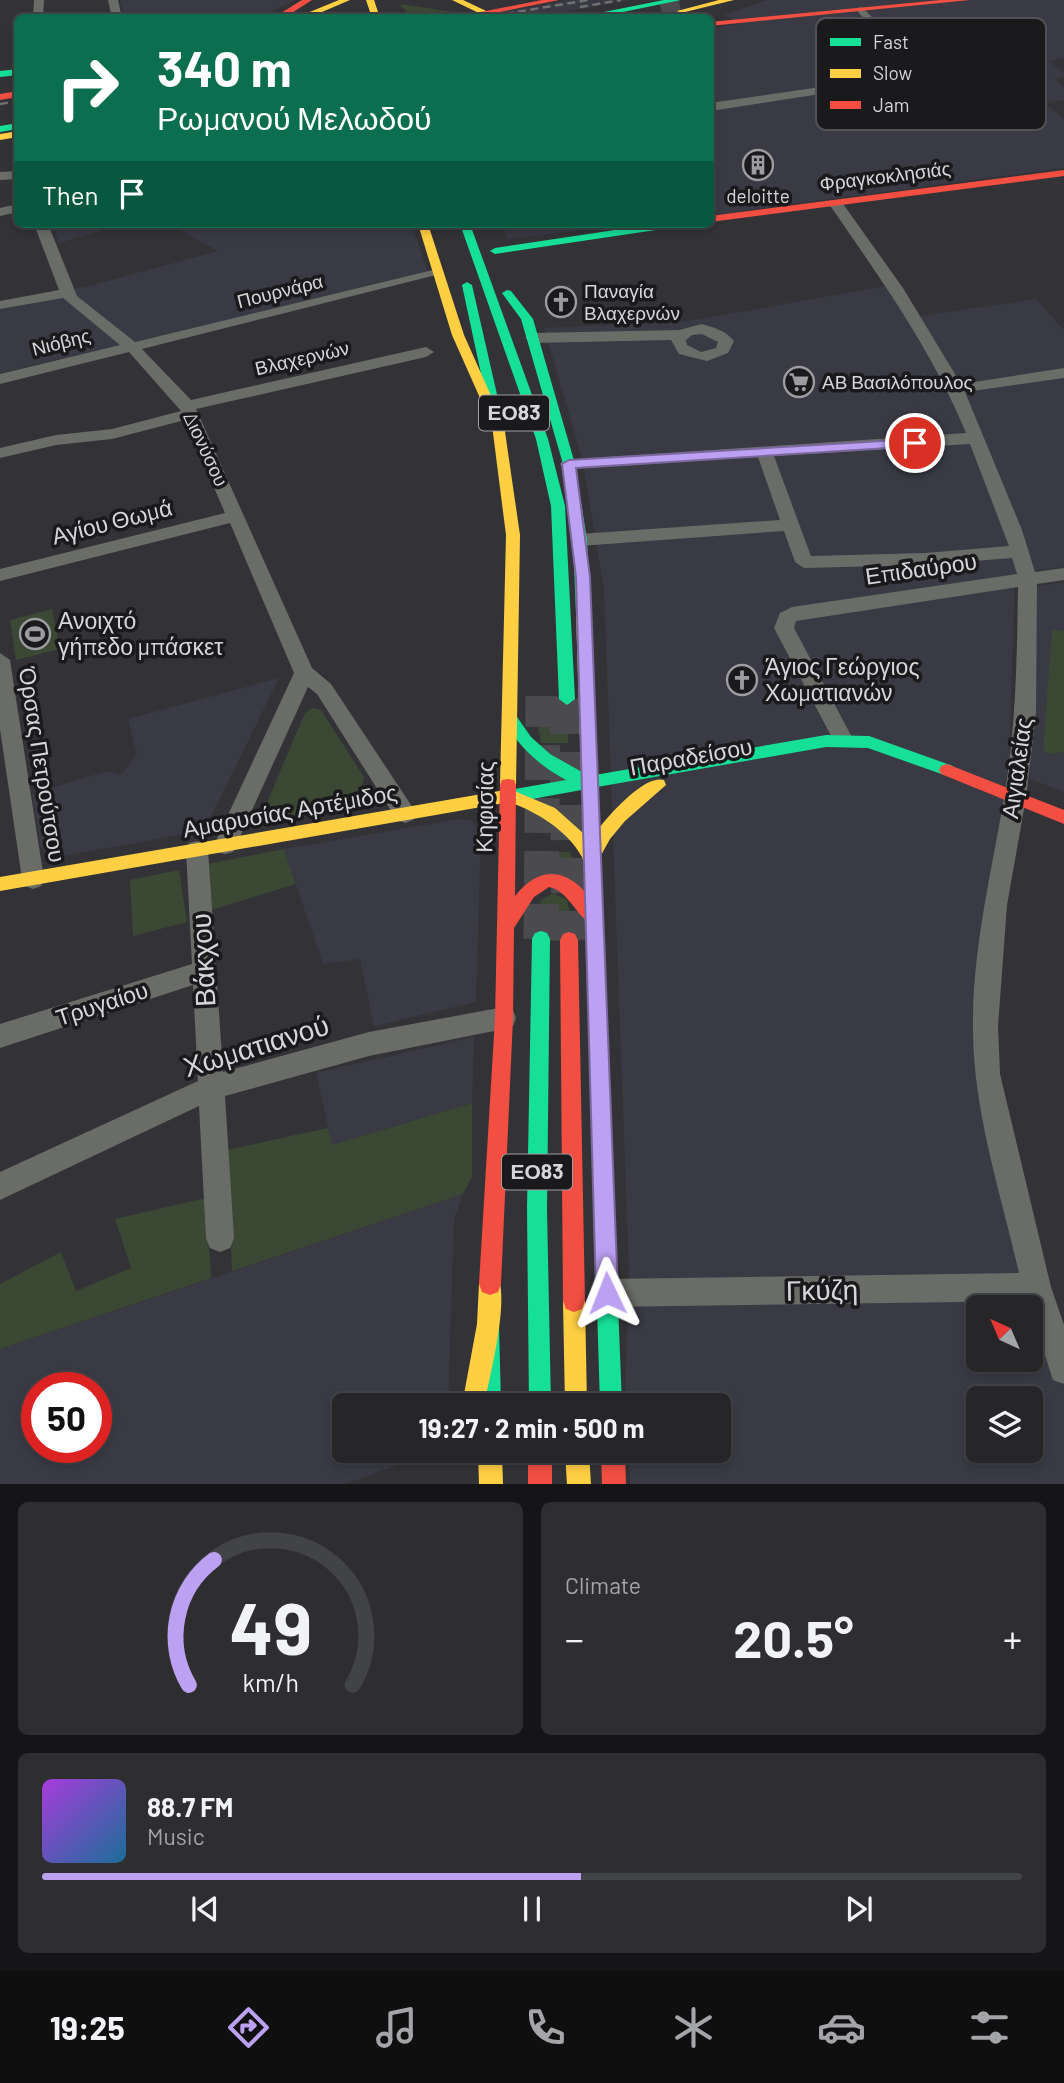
<!DOCTYPE html>
<html lang="en">
<head>
<meta charset="utf-8">
<style>
	:root { --surface:#262629; --page:#2e2e31; --text:#f1f3f6; --muted:#a4a5a8; --line:#424346; --accent:#bca0f2 }
	body { margin:0; font-family:Barlow,sans-serif; background:var(--page); color:var(--text); height:100vh; display:flex; flex-direction:column; font-size:26px; white-space:nowrap }
	* { box-sizing:border-box; margin:0 }
	p { font-size:23px; color:var(--muted) }
	.icon { flex:none; width:38px; height:38px; fill:none; stroke:currentColor; stroke-width:2; stroke-linecap:round; stroke-linejoin:round }
	.map { position:relative; height:1484px; overflow:hidden }
	.details { display:flex; flex-direction:column; gap:18px; padding:18px; background:#151517; flex:1 }
	.details>* { flex:none }
	.hud { position:absolute; left:14px; top:14px; width:700px; height:214px; border-radius:10px; box-shadow:0 4px 10px #0003,0 0 0 2px var(--line); background:#0b6e4f; color:#fff; overflow:hidden }
	.needle { width:46px; rotate:316deg }
	.buttons { position:absolute; left:966px; top:1295px; display:grid; gap:14px }
	.buttons a { display:grid; place-items:center; width:77px; height:77px; border-radius:10px; background:var(--surface); box-shadow:0 4px 10px #0003,0 0 0 2px var(--line); font-size:35px }
	.speed { position:absolute; left:21px; top:1372px; display:flex; gap:14px; font-size:35px; font-weight:700; text-align:center }
	.speed>* { display:grid; place-content:center; width:91px; height:91px; border-radius:50%; background:var(--surface); box-shadow:0 4px 10px #0003,0 0 0 2px var(--line); line-height:1 }
	.speed .limit { border:10px solid #d22; background:#fff; color:#111 }
	.pin { position:absolute; display:grid; place-items:center; width:60px; height:60px; color:#fff; margin:-30px; border:4px solid #fff; border-radius:50%; box-shadow:0 2px 7px #0007 }
	.me { position:absolute; width:77px; margin:-38px; rotate:358deg; stroke-linejoin:round; filter:drop-shadow(0 0 5px #0008) }
	.turn { display:flex; align-items:center; gap:24px; height:147px; padding:0 28px; font-size:32px }
	.turn .icon { width:91px; height:91px; stroke-width:2.5 }
	.turn b { display:block; font-size:49px; line-height:60px }
	.then { display:flex; align-items:center; height:66px; padding:0 28px; background:#0003; gap:14px; font-size:26px }
	.big { font-size:52px; font-weight:700; line-height:1.1 }
	.details .card { flex:1; display:flex; flex-direction:column; justify-content:center; gap:10px; min-width:0; padding:0 24px; border-radius:10px; background:var(--page) }
	.details .dial { align-items:center; gap:0 }
	.dial svg { height:182px; overflow:visible; fill:none; stroke:var(--line); stroke-width:7; stroke-linecap:round; text-anchor:middle }
	.dial text { fill:var(--text); stroke:none }
	.song { display:flex; align-items:center; gap:21px }
	.cover { width:84px; height:84px; border-radius:10px; background:linear-gradient(135deg,hsl(280 70% 55%),hsl(200 70% 35%)) }
	.played { height:7px; border-radius:4px; background:linear-gradient(90deg,var(--accent) 55%,var(--line) 55%) }
	.keys { display:flex; justify-content:space-around; direction:ltr }
	.heat { display:flex; justify-content:space-between; align-items:center; font-size:38px; direction:ltr }
	.details .tiles { flex:1; display:grid; gap:18px; grid-template-columns:1fr 1fr }
	.card:last-child { grid-column:span 2 }
	.trip { position:absolute; left:332px; top:1393px; width:399px; height:70px; border-radius:10px; background:var(--surface); box-shadow:0 4px 10px #0003,0 0 0 2px var(--line); font-weight:700; line-height:70px; text-align:center }
	.tab-bar { display:flex; height:112px; justify-content:space-around; align-items:center; background:#0f0f10; color:var(--muted) }
	.tab-bar .icon { width:49px; height:49px }
	.tab-bar .selected { color:var(--accent) }
	.tab-bar b { font-size:32px; color:var(--text) }
	.map>svg:first-child { display:block }
	.built { fill:#393a44; fill-rule:evenodd }
	.green { fill:#3a4834 }
	.lines { fill:none; stroke-linecap:round; stroke-linejoin:round }
	.primary-tunnel { stroke:#4b4b4f; stroke-width:35; stroke-dasharray:35 18; stroke-linecap:butt }
	.highway-tunnel { stroke:#4b4b4f; stroke-width:22; stroke-dasharray:22 11; stroke-linecap:butt }
	.street { fill:#696c67; fill-rule:evenodd }
	.fast { fill:#16e098; fill-rule:evenodd }
	.slow { fill:#ffcf43; fill-rule:evenodd }
	.jam { fill:#f24e42; fill-rule:evenodd }
	.rail { stroke:#6f7170; stroke-width:2.5; stroke-dasharray:8 4.5; stroke-linecap:butt }
	.route { fill:#bca0f2; stroke:#7a689d; stroke-width:2 }
	.labels { text-anchor:middle; stroke-width:7; stroke-linejoin:round; paint-order:stroke }
	.far-street-label { font-size:19px; fill:#d6d6da; stroke:#1a1a1d }
	.far-poi-label { font-size:19px; fill:#d6d6da; stroke:#1a1a1d; text-anchor:start }
	.shield { fill:#1a1a1d; stroke:#9e9ea1; stroke-width:2 }
	.shield-label { font-size:21px; font-weight:bold; fill:#d6d6da }
	.street-label { font-size:23px; fill:#d6d6da; stroke:#1a1a1d }
	.poi-label { font-size:23px; fill:#d6d6da; stroke:#1a1a1d; text-anchor:start }
	.near-street-label { font-size:28px; fill:#d6d6da; stroke:#1a1a1d }
	.key { fill:#1a1a1d; stroke:#525256; stroke-width:2 }
	.key-label { font-size:19px; fill:#d6d6da }
</style>
</head>
<body>
<div class="map">
<svg width="1064" height="1485" viewBox="0 0 1064 1485">
	<rect width="100%" height="100%" fill="#333337"/>
	<path class="built" d="M 120,0 L 295,0 L 257,18 L 124,17 Z
		M 569,0 L 631,0 L 535,17 L 469,18 Z
		M 768,0 L 1064,0 L 1064,58 L 1048,61 L 1064,73 L 1064,77 L 1054,79 L 1064,87 L 1064,100 L 1045,103 L 1064,119 L 1064,168 L 711,215 L 710,28 L 741,24 L 724,15 Z
		M 53,224 L 123,224 L 59,243 Z
		M 169,224 L 412,224 L 428,273 L 0,373 L 0,305 L 93,285 L 218,251 Z
		M 502,224 L 636,224 L 508,239 Z
		M 887,286 L 906,318 L 1036,299 L 1064,330 L 1064,567 L 1015,574 L 1008,806 L 983,1076 L 1034,1298 L 1064,1388 L 1064,1484 L 630,1484 L 628,1451 L 719,1451 L 719,1405 L 625,1405 L 629,1271 L 604,590 L 582,458 L 544,328 L 688,321 ZM 978,1307 L 1031,1307 L 1031,1360 L 978,1360 ZM 978,1398 L 1031,1398 L 1031,1451 L 978,1451 Z
		M 1064,582 L 1064,792 L 1028,778 L 1034,587 Z
		M 279,678 L 206,827 L 197,832 L 58,857 L 47,854 L 41,847 L 32,794 L 107,771 L 121,775 L 137,754 L 128,719 Z
		M 460,819 L 472,821 L 481,831 L 476,1002 L 374,1026 L 360,959 L 323,964 L 284,849 Z
		M 474,1037 L 472,1103 L 332,1145 L 316,1073 Z
		M 463,1194 L 454,1220 L 448,1405 L 345,1405 L 345,1451 L 438,1451 L 345,1484 L 0,1484 L 0,1349 ZM 37,1388 L 96,1388 L 96,1447 L 37,1447 Z"/>
	<path class="green" d="M 400,4 L 454,12 L 410,17 Z
		M 52,609 L 60,649 L 16,660 L 10,620 Z
		M 1052,630 L 1064,631 L 1064,752 L 1048,754 L 1043,750 Z
		M 312,708 L 321,710 L 364,777 C 363,783 362,788 358,793 C 345,805 290,816 272,821 L 265,807 L 305,713 Z
		M 570,709 L 568,743 L 541,743 L 535,710 Z
		M 284,849 L 296,884 L 211,910 L 207,864 Z
		M 533,852 L 570,852 L 579,875 L 526,877 Z
		M 179,870 L 187,922 L 133,936 L 130,880 Z
		M 554,893 L 567,900 L 576,941 L 533,941 L 541,900 Z
		M 472,1103 L 472,1177 L 463,1194 L 232,1271 L 227,1150 L 328,1128 L 332,1145 Z
		M 206,1198 L 211,1278 L 0,1349 L 0,1284 L 61,1252 L 76,1291 L 131,1268 L 115,1219 Z"/>
	<g class="lines">
		<path class="primary-tunnel" d="M 567,699 L 569,940
			M 541,939 L 543,696"/>
		<path class="highway-tunnel" d="M 662,15 L 681,11"/>
		<path class="street" d="M 34,0 L 44,0 L 43,18 L 33,18 Z
			M 108,0 L 118,0 L 122,18 L 112,18 Z
			M 862,7 L 923,70 L 923,74 L 898,82 L 710,111 L 710,103 L 896,76 L 911,71 L 858,12 L 858,8 Z
			M 18,171 L 18,179 L 0,180 L 0,172 Z
			M 836,200 L 841,201 L 903,288 L 961,384 L 1064,368 L 1064,378 L 965,392 L 1022,530 L 1035,572 L 1064,568 L 1064,580 L 1037,584 L 1036,712 L 1026,798 L 1007,905 L 998,1026 L 1000,1074 L 1051,1287 L 1064,1325 L 1064,1384 L 1053,1380 L 1027,1301 L 607,1307 L 597,1303 L 593,1293 L 597,1283 L 607,1279 L 1019,1273 C 1001,1194 973,1111 973,1029 C 972,951 991,875 1004,798 C 1016,728 1017,658 1018,587 L 796,621 L 794,628 L 854,741 L 851,747 L 837,747 L 774,628 L 780,613 L 792,607 L 1017,574 L 1012,558 L 925,565 L 804,568 L 795,562 L 784,531 L 580,546 L 571,540 L 580,534 L 780,520 L 758,457 L 569,469 L 563,468 L 560,464 L 563,460 L 966,433 C 932,350 880,278 829,204 ZM 970,444 L 1009,546 L 925,553 L 811,556 L 774,456 Z
			M 18,204 L 18,212 L 0,216 L 0,208 Z
			M 34,224 L 48,224 L 77,296 L 135,342 L 437,269 L 444,273 L 142,349 L 191,400 L 426,347 L 434,352 L 426,357 L 196,409 L 312,668 L 331,684 L 413,808 L 416,814 L 413,820 L 405,823 L 397,820 L 317,694 L 308,687 L 233,852 L 225,854 L 217,852 L 214,845 L 294,673 L 230,523 L 0,581 L 0,569 L 225,513 L 185,420 L 112,439 L 56,445 L 0,458 L 0,448 L 56,435 L 112,429 L 181,411 L 129,352 L 0,384 L 0,374 L 120,345 L 63,298 L 0,309 L 0,301 L 59,290 Z
			M 702,324 C 715,328 725,330 734,341 L 728,353 L 707,361 L 679,354 L 671,340 L 533,343 L 525,338 L 533,333 L 679,330 ZM 702,334 L 718,342 L 716,348 L 701,352 L 687,345 L 686,340 L 692,335 Z
			M 0,653 L 10,660 L 44,879 L 41,886 L 33,889 L 25,886 L 22,879 L 0,729 Z
			M 197,841 L 205,843 L 208,850 L 223,1072 L 369,1032 L 504,1007 L 513,1010 L 516,1018 L 513,1026 L 504,1029 L 369,1056 L 225,1096 L 234,1238 L 230,1248 L 220,1252 L 210,1248 L 206,1238 L 199,1106 L 0,1200 L 0,1172 L 198,1081 L 193,985 L 0,1048 L 0,1024 L 192,964 L 186,850 L 189,843 Z"/>
		<path class="fast" d="M 664,0 L 681,0 L 594,18 L 574,18 Z
			M 18,69 L 18,75 L 0,77 L 0,71 Z
			M 18,123 L 18,129 L 0,132 L 0,126 Z
			M 460,224 L 470,224 L 548,439 L 565,506 L 575,699 L 567,705 L 559,699 L 551,506 L 536,439 Z
			M 655,224 L 681,224 L 676,227 L 495,254 L 490,251 L 495,248 Z
			M 467,282 L 472,285 L 504,425 L 498,429 L 492,425 L 462,285 Z
			M 507,290 L 511,291 L 533,319 L 575,464 L 587,540 L 590,613 L 583,618 L 576,613 L 573,540 L 563,464 L 521,319 L 502,293 Z
			M 510,712 L 515,714 L 531,737 L 550,754 L 589,776 L 826,735 L 869,736 L 953,766 L 955,770 L 953,774 L 947,776 L 868,748 L 826,747 L 597,787 L 591,790 L 587,789 L 510,803 L 504,801 L 502,796 L 504,791 L 566,780 C 538,765 518,746 502,718 Z
			M 541,931 L 547,933 L 550,939 L 547,1209 L 551,1405 L 529,1405 L 527,1209 L 532,939 L 535,933 Z
			M 596,967 L 602,969 L 605,975 L 622,1405 L 600,1405 L 587,975 L 590,969 Z
			M 488,1313 L 496,1316 L 499,1324 L 501,1405 L 479,1405 L 477,1324 L 480,1316 Z"/>
		<path class="slow" d="M 339,0 L 350,0 L 308,18 L 295,18 Z
			M 366,0 L 374,0 L 380,18 L 372,18 Z
			M 452,0 L 463,0 L 501,18 L 489,18 Z
			M 719,0 L 734,0 L 681,13 L 677,11 Z
			M 18,131 L 18,137 L 0,140 L 0,134 Z
			M 418,224 L 428,224 L 464,335 L 504,425 L 520,535 L 516,785 L 512,790 L 555,808 L 583,833 L 576,613 L 583,608 L 590,613 L 599,828 C 610,814 645,774 664,780 L 666,785 L 625,821 L 610,839 L 600,857 L 605,975 L 602,981 L 596,983 L 590,981 L 587,975 C 586,955 588,869 582,857 C 567,830 538,813 510,802 L 0,891 L 0,877 L 505,790 L 500,785 L 506,535 L 492,425 L 452,335 Z
			M 490,1273 L 498,1276 C 509,1303 490,1375 484,1405 L 462,1405 L 477,1324 L 479,1284 L 482,1276 Z
			M 574,1290 L 582,1293 L 585,1301 L 587,1405 L 565,1405 L 563,1301 L 566,1293 Z
			M 478,1451 L 502,1451 L 503,1485 L 479,1485 Z
			M 565,1451 L 589,1451 L 591,1485 L 567,1485 Z"/>
		<path class="jam" d="M 302,0 L 312,0 L 284,18 L 273,18 Z
			M 542,0 L 559,0 L 470,18 L 450,18 Z
			M 941,0 L 970,0 L 710,26 L 710,22 Z
			M 18,91 L 18,97 L 0,100 L 0,94 Z
			M 1064,170 L 1064,176 L 710,222 L 710,216 Z
			M 947,764 L 1064,810 L 1064,824 L 941,774 L 939,770 L 941,766 Z
			M 508,779 L 514,780 L 516,785 L 515,896 C 548,854 583,878 602,918 L 599,923 C 581,930 572,891 549,887 L 534,897 L 514,928 L 513,1018 L 501,1284 L 498,1292 L 490,1295 L 482,1292 L 479,1284 L 495,1018 L 500,785 L 502,780 Z
			M 569,932 L 575,934 L 578,940 L 585,1301 L 582,1309 L 574,1312 L 566,1309 L 563,1301 L 560,940 L 563,934 Z
			M 528,1451 L 552,1451 L 552,1485 L 528,1485 Z
			M 601,1451 L 625,1451 L 626,1485 L 602,1485 Z"/>
		<path class="rail" d="M 580,7 L 621,0
			M 481,18 L 588,0
			M 0,104 L 18,101"/>
	</g>
	<path class="route" d="M 915,439 L 922,443 L 920,446 L 576,468 L 590,577 L 618,1293 L 615,1301 L 607,1304 L 599,1301 L 596,1293 L 576,577 L 562,464 L 569,460 Z"/>
	<defs>
		<g id="building-ring" transform="scale(1.575)"><circle r="9.5" fill="#1a1a1d" stroke="#9d9da1" stroke-width="1.5"/><path d="M-4-6H4V6H1V3H-1V6H-4ZM-2.5-4.3h1.7v1.8h-1.7ZM.8-4.3h1.7v1.8H.8ZM-2.5-1h1.7V.8h-1.7ZM.8-1h1.7V.8H.8Z" fill="#9d9da1"/></g>
		<g id="church-ring" transform="scale(1.575)"><circle r="9.5" fill="#1a1a1d" stroke="#9d9da1" stroke-width="1.5"/><path d="M-1.2-6h2.4v3.5h3.3v2.4h-3.3V6h-2.4V-.1h-3.3v-2.4h3.3Z" fill="#9d9da1"/></g>
		<g id="supermarket-ring" transform="scale(1.575)"><circle r="9.5" fill="#1a1a1d" stroke="#9d9da1" stroke-width="1.5"/><path d="M-6-5.5h2.5l.6 2H6L4.5 2H-2.5L-4.4-4H-6ZM-1.5 3.2a1.3 1.3 0 1 0 .1 0ZM3 3.2a1.3 1.3 0 1 0 .1 0Z" fill="#9d9da1"/></g>
		<g id="stadium-ring" transform="scale(1.575)"><circle r="9.5" fill="#1a1a1d" stroke="#9d9da1" stroke-width="1.5"/><path d="M0-5a6.5 5 0 1 0 0 10a6.5 5 0 1 0 0-10ZM-3.5-1.8h7v3.6h-7Z" fill="#9d9da1"/></g>
	</defs>
	<g fill-rule="evenodd">
		<use href="#building-ring" x="758" y="165"/>
		<use href="#church-ring" x="561" y="302"/>
		<use href="#supermarket-ring" x="799" y="382"/>
		<use href="#stadium-ring" x="35" y="634"/>
		<use href="#church-ring" x="742" y="680"/>
	</g>
	<g class="labels">
		<g class="far-street-label">
			<text transform="translate(885 176) rotate(-7)" y="7">Φραγκοκλησιάς</text>
			<text transform="translate(280 291) rotate(-14)" y="7">Πουρνάρα</text>
			<text transform="translate(61 342) rotate(-14)" y="7">Νιόβης</text>
			<text transform="translate(302 358) rotate(-13)" y="7">Βλαχερνών</text>
			<text transform="translate(206 449) rotate(65)" y="7">Διονύσου</text>
		</g>
		<g class="far-poi-label">
			<text x="758" y="203" text-anchor="middle">deloitte</text>
			<text x="584" y="298">Παναγία<tspan x="584" dy="22">Βλαχερνών</tspan></text>
			<text x="822" y="389">ΑΒ Βασιλόπουλος</text>
		</g>
		<g class="shield">
			<rect x="479" y="395.5" width="70" height="35" rx="5"/>
			<rect x="502" y="1154.5" width="70" height="35" rx="5"/>
		</g>
		<g class="shield-label">
			<text x="514" y="420">ΕΟ83</text>
			<text x="537" y="1179">ΕΟ83</text>
		</g>
		<g class="street-label">
			<text transform="translate(112 522) rotate(-14)" y="8">Αγίου Θωμά</text>
			<text transform="translate(921 569) rotate(-8)" y="8">Επιδαύρου</text>
			<text transform="translate(691 757) rotate(-10)" y="8">Παραδείσου</text>
			<text transform="translate(42 765) rotate(81)" y="8">Όρσας Πετρούτσου</text>
			<text transform="translate(1017 768) rotate(-82)" y="8">Αιγιαλείας</text>
			<text transform="translate(485 807) rotate(-89)" y="8">Κηφισίας</text>
			<text transform="translate(290 811) rotate(-10)" y="8">Αμαρυσίας Αρτέμιδος</text>
			<text transform="translate(102 1004) rotate(-18)" y="8">Τρυγαίου</text>
		</g>
		<g class="poi-label">
			<text x="58" y="629">Ανοιχτό<tspan x="58" dy="26">γήπεδο μπάσκετ</tspan></text>
			<text x="765" y="675">Άγιος Γεώργιος<tspan x="765" dy="26">Χωματιανών</tspan></text>
		</g>
		<g class="near-street-label">
			<text transform="translate(203 960) rotate(-93)" y="10">Βάκχου</text>
			<text transform="translate(256 1046) rotate(-17)" y="10">Χωματιανού</text>
			<text transform="translate(822 1290) rotate(-1)" y="10">Γκύζη</text>
		</g>
	</g>
	<rect x="816" y="18" width="230" height="112" rx="10" class="key"/>
	<rect x="830" y="38" width="31" height="8" fill="#16e098"/>
	<rect x="830" y="69" width="31" height="9" fill="#ffcf43"/>
	<rect x="830" y="101" width="31" height="8" fill="#f24e42"/>
	<g class="key-label">
		<text x="873" y="49">Fast</text>
		<text x="873" y="80">Slow</text>
		<text x="873" y="112">Jam</text>
	</g>
</svg>
<div class="buttons">
<a><svg class="needle" viewBox="-14 -14 28 28"><path d="M0-13l5 13h-10z" fill="#e53935"/><path d="M0 13l5-13h-10z" fill="#a4a5a8"/></svg></a>
<a><svg class="icon" aria-label="layers" viewBox="0 0 24 24"><path d="M12 4l9 5-9 5-9-5zM3 14l9 5 9-5"/></svg></a>
</div>
<div class="speed"><div class="limit">50</div></div>
<div class="pin" style="left:915px;top:443px;background:#d93025"><svg class="icon" aria-label="arrive" viewBox="0 0 24 24"><path d="M6 21V4h12l-3 4 3 4H6"/></svg></div>
<svg class="me" style="left:607px;top:1293px" viewBox="-20 -20 40 40"><path d="M0-17L14 15 0 8-14 15z" fill="#bca0f2" stroke="#fff" stroke-width="4"/></svg>
<div class="trip">19:27 · 2 min · 500 m</div>
<div class="hud">
<div class="turn"><svg class="icon" aria-label="right" viewBox="0 0 24 24"><path d="M7 20v-9h11M14 6l5 5-5 5"/></svg><div><b>340 m</b>Ρωμανού Μελωδού</div></div>
<div class="then">Then<svg class="icon" aria-label="arrive" viewBox="0 0 24 24"><path d="M6 21V4h12l-3 4 3 4H6"/></svg></div>
</div>
</div>
<section class="details">
<div class="tiles">
<div class="card dial"><svg viewBox="0 0 100 80">
<path d="M14 69A42 42 0 1 1 86 69"/>
<path d="M14 69A42 42 0 0 1 25 14" stroke="#bca0f2"/>
<text x="50" y="56" font-size="32" font-weight="700">49</text>
<text x="50" y="72" font-size="11">km/h</text>
</svg></div>
<div class="card"><p>Climate</p>
<div class="heat"><a>−</a><b class="big">20.5°</b><a>+</a></div>
</div>
<div class="card">
<div class="song"><i class="cover"></i><div><b>88.7 FM</b><p>Music</p></div></div>
<div class="played"></div>
<div class="keys"><svg class="icon" aria-label="previous" viewBox="0 0 24 24"><path d="M18 5L8 12l10 7zM5 5v14"/></svg><svg class="icon" aria-label="pause" viewBox="0 0 24 24"><path d="M8 5v14M16 5v14"/></svg><svg class="icon" aria-label="next" viewBox="0 0 24 24"><path d="M6 5l10 7-10 7zM19 5v14"/></svg></div>
</div>
</div>
</section>
<nav class="tab-bar">
<b>19:25</b>
<svg class="icon selected" aria-label="directions" viewBox="0 0 24 24"><path d="M12 3l9 9-9 9-9-9zM9 14v-3h6M13 9l2 2-2 2"/></svg>
<svg class="icon" aria-label="music" viewBox="0 0 24 24"><path d="M9 18V5l10-2v13"/><circle cx="6" cy="18" r="3"/><circle cx="16" cy="16" r="3"/></svg>
<svg class="icon" aria-label="phone" viewBox="0 0 24 24"><path d="M5 4h4l2 5-3 2q2 4 5 5l2-3 5 2v4C11 20 4 13 5 4z"/></svg>
<svg class="icon" aria-label="climate" viewBox="0 0 24 24"><path d="M12 3v18M4 7l16 10M4 17L20 7"/></svg>
<svg class="icon" aria-label="car" viewBox="0 0 24 24"><path d="M5 17H2v-5l4-1 3-4h7l3 4 3 1v5h-3M9 17h6M6 11h13"/><circle cx="7" cy="17" r="2"/><circle cx="17" cy="17" r="2"/></svg>
<svg class="icon" aria-label="filters" viewBox="0 0 24 24"><path d="M4 7h16M4 17h16"/><circle cx="9" cy="7" r="2"/><circle cx="15" cy="17" r="2"/></svg>
</nav>
</body>
</html>
